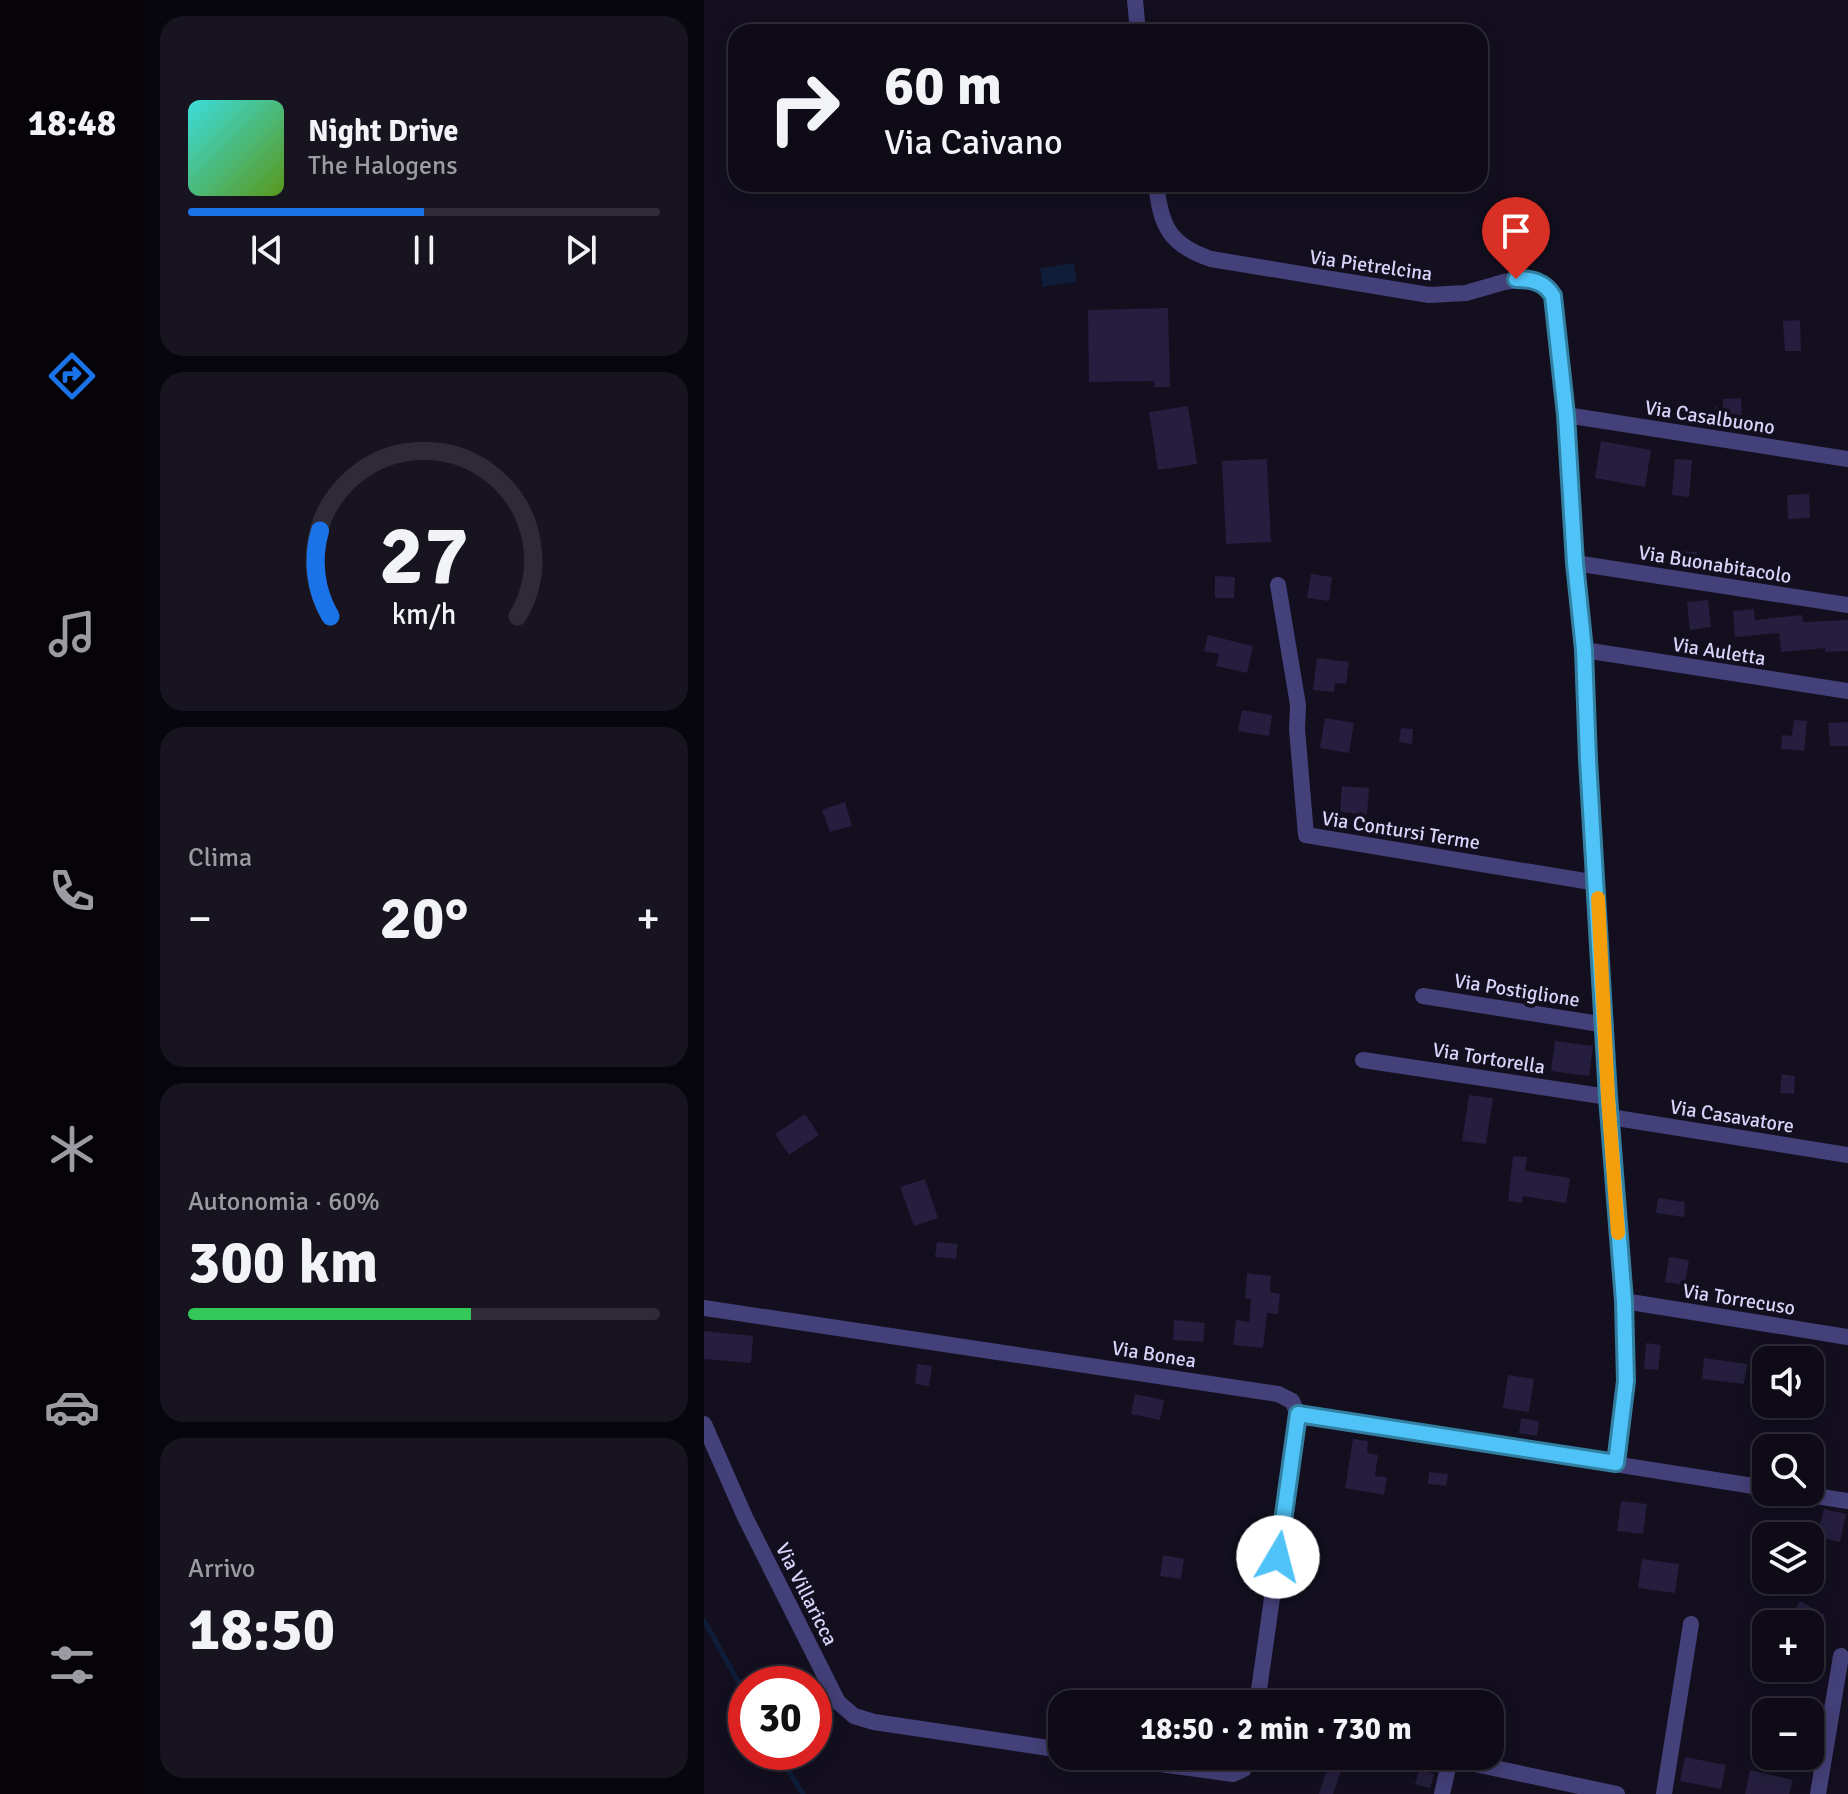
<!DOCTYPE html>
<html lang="it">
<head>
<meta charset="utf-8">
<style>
	:root { --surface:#0e0b17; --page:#171420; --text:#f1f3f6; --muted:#9b9ba1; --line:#2e2b36; --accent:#1a73e8 }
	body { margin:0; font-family:Signika,sans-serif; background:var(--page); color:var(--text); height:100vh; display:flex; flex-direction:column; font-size:30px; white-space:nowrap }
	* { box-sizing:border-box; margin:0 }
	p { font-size:26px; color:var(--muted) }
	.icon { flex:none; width:44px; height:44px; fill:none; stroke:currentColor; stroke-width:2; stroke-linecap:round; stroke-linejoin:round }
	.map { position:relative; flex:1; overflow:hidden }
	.sheet { display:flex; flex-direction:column; gap:16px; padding:16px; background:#08060d; width:560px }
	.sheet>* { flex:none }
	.banner { position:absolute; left:24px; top:24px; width:760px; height:168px; border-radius:24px; box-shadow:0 4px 20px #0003,0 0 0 2px var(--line); background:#0e0b17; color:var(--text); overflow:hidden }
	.fabs { position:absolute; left:1048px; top:1346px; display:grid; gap:16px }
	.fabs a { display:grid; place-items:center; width:72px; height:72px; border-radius:16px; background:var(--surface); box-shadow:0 4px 20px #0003,0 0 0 2px var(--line); font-size:40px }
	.speed { position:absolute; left:24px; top:1666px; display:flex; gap:16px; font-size:40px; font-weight:700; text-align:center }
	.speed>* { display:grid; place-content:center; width:104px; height:104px; border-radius:50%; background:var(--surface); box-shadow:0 4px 20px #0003,0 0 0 2px var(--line); line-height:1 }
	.speed .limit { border:12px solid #d22; background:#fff; color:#111 }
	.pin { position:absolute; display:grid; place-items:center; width:68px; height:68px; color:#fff; margin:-82px -34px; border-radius:50% 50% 50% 0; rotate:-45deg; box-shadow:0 0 8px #0007 }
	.pin .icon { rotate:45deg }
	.me { position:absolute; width:88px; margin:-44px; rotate:8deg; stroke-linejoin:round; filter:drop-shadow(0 0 6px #0008) }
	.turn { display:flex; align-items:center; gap:28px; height:168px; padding:0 24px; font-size:36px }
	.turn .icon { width:104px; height:104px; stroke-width:2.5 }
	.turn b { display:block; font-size:56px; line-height:68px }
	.big { font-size:60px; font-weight:800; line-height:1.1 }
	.sheet .card { flex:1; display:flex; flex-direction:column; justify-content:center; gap:12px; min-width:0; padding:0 28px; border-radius:24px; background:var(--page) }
	.sheet .dial { align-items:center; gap:0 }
	.dial svg { height:208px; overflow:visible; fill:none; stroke:var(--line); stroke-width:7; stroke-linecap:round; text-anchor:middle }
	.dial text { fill:var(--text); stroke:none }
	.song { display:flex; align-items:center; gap:24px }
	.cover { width:96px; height:96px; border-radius:12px; background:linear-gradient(135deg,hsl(180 70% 55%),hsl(90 70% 35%)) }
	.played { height:8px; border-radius:4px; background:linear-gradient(90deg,var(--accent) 50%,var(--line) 50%) }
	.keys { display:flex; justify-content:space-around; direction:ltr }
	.heat { display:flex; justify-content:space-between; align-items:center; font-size:44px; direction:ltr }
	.charge { height:12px; border-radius:6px; background:linear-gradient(90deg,#34c759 60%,var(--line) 0) }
	.trip { position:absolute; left:344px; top:1690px; width:456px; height:80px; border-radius:24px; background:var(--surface); box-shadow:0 4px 20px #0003,0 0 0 2px var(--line); font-weight:800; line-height:80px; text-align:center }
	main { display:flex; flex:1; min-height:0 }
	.dock { display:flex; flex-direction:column; width:144px; justify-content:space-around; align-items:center; background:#060409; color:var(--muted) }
	.dock .icon { width:56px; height:56px }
	.dock .on { color:var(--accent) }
	.dock b { font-size:36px; color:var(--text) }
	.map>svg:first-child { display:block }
	.water { fill:#0f1d39 }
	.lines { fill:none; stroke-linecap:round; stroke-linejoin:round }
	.stream { stroke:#0f1d39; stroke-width:5 }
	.building { fill:#251e3e }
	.minor { stroke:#444079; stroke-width:16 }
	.route-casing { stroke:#337fa1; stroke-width:20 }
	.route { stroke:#4fc3f7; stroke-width:14 }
	.slow { stroke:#f59e0b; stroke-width:14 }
	.labels { text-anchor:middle; stroke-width:8; stroke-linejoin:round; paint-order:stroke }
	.street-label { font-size:20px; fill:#d9d3fa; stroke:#130f1f }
</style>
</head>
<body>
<main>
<nav class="dock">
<b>18:48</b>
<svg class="icon on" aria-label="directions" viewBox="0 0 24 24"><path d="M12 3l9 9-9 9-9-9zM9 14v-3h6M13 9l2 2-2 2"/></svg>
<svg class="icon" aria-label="music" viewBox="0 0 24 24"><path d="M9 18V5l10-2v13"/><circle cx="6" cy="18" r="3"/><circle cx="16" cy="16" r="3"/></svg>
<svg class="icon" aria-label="phone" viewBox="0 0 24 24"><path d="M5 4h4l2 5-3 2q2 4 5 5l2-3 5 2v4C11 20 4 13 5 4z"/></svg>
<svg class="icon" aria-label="climate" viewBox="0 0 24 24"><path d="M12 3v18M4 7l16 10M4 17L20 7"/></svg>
<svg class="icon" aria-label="car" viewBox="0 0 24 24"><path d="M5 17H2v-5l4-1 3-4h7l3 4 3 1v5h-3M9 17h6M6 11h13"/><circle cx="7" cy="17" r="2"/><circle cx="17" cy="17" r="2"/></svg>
<svg class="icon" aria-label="filters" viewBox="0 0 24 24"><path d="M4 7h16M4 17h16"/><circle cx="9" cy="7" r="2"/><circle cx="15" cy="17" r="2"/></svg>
</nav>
<section class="sheet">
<div class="card">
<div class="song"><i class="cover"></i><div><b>Night Drive</b><p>The Halogens</p></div></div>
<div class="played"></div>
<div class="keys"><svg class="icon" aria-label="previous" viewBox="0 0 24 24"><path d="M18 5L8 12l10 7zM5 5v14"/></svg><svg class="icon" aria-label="pause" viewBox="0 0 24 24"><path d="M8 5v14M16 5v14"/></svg><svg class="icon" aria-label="next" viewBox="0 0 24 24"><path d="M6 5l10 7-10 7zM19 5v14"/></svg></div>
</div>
<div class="card dial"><svg viewBox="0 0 100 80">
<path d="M14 69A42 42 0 1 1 86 69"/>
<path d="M14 69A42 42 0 0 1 10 36" stroke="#1a73e8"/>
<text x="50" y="56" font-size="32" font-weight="700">27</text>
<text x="50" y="72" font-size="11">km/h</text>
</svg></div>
<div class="card"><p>Clima</p>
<div class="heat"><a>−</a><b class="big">20°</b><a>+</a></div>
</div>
<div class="card"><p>Autonomia · 60%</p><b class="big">300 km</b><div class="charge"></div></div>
<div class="card"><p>Arrivo</p><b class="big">18:50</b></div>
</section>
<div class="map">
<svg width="1144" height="1794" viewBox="0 0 1144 1794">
	<rect width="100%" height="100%" fill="#130f1f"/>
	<path class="water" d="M 370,263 L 373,282 L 339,287 L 336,268 Z"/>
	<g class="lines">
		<path class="stream" d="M 0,1620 L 42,1696
			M 73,1752 L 99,1794"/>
	</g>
	<path class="building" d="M 464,308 L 466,387 L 450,387 L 450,381 L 385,382 L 384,310 Z
		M 1096,320 L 1097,351 L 1081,351 L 1079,321 Z
		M 1037,398 L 1038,421 L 1012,422 L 1011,407 L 1019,407 L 1019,399 Z
		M 484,406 L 493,464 L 454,470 L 445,412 Z
		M 897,441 L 947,450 L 941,487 L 891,478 Z
		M 563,459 L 567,542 L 522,544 L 518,461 Z
		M 971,459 L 988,460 L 985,497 L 968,495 Z
		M 1105,494 L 1106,518 L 1084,519 L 1083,495 Z
		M 973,551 L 993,552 L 993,570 L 973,568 Z
		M 607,574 L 628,577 L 625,601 L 603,598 Z
		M 511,576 L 531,577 L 530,598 L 511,598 Z
		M 1004,600 L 1007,627 L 986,630 L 983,602 Z
		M 1050,609 L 1051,620 L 1098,615 L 1099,622 L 1144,620 L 1144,651 L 1121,652 L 1121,648 L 1077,652 L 1075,633 L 1031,637 L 1029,611 Z
		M 504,635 L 549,646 L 543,673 L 512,666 L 515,654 L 500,651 Z
		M 613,658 L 645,662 L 642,684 L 631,683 L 630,692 L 609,690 Z
		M 538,710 L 568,715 L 565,736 L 534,731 Z
		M 621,718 L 650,723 L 645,753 L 616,748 Z
		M 1090,720 L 1103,721 L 1100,751 L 1077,749 L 1078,735 L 1088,736 Z
		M 1144,722 L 1144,746 L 1126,746 L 1124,723 Z
		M 697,728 L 709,729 L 708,744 L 695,742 Z
		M 638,786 L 665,788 L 663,815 L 636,812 Z
		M 141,802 L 148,826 L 126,832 L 118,810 Z
		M 851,1041 L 889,1046 L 885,1076 L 847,1071 Z
		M 1078,1074 L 1091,1076 L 1090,1094 L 1076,1093 Z
		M 765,1095 L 789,1098 L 782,1144 L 758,1141 Z
		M 101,1114 L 115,1135 L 85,1155 L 71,1134 Z
		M 809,1156 L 823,1157 L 821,1171 L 866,1178 L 862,1203 L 819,1196 L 818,1203 L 804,1201 Z
		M 221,1179 L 234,1218 L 210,1226 L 196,1187 Z
		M 954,1198 L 981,1202 L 980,1217 L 952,1213 Z
		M 233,1242 L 254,1244 L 252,1259 L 231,1257 Z
		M 965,1257 L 985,1260 L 981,1285 L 961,1282 Z
		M 543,1273 L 567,1276 L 566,1292 L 576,1294 L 574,1314 L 563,1313 L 559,1348 L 529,1345 L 532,1320 L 545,1322 L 547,1299 L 541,1298 Z
		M 470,1320 L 501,1323 L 499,1342 L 469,1340 Z
		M 0,1331 L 49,1336 L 47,1363 L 0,1359 Z
		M 942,1343 L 957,1345 L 954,1370 L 940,1369 Z
		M 1000,1358 L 1043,1364 L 1040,1384 L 998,1379 Z
		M 213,1364 L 228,1366 L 225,1386 L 211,1384 Z
		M 804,1375 L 830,1379 L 825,1412 L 799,1408 Z
		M 431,1394 L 460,1400 L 456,1420 L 427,1414 Z
		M 817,1418 L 835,1421 L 833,1436 L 815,1433 Z
		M 649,1439 L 664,1441 L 663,1453 L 674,1455 L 671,1476 L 683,1477 L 680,1495 L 641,1488 Z
		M 725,1472 L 744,1474 L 742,1486 L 724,1484 Z
		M 917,1501 L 943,1504 L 939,1534 L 913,1531 Z
		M 1120,1509 L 1142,1514 L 1136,1542 L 1113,1537 Z
		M 459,1555 L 480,1559 L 477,1579 L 456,1576 Z
		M 938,1559 L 975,1564 L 971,1593 L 934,1588 Z
		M 1096,1601 L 1121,1615 L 1106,1641 L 1106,1624 L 1083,1624 Z
		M 981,1757 L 1022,1765 L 1017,1789 L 976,1781 Z
		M 625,1763 L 638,1768 L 629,1794 L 615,1794 Z
		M 715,1770 L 730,1774 L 726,1788 L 711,1784 Z
		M 1046,1770 L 1089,1780 L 1085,1794 L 1041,1794 Z"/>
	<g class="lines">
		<path class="minor" d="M 431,0 L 434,32
			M 452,184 C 457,226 465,245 507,259 L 725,295 L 762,293 L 800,282 L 821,279 L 840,285 L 849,296 L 862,415 L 871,563 L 880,650 L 884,760 L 904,1097 L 920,1301 L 922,1375 L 912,1463
			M 862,415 L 1144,459
			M 871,563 L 1144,605
			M 574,585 L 594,705 L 593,729 L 602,835 L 893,883
			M 880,650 L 1144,691
			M 719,996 L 902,1025
			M 659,1060 L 904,1097
			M 906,1117 L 1144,1155
			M 920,1301 L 1144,1337
			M 0,1308 L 574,1394 L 588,1401 L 594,1414 L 553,1704
			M 594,1414 L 1062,1488
			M 0,1424 L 41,1517 L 134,1702 L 150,1716 L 170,1722 L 358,1750
			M 1087,1492 L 1144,1501
			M 398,1756 L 529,1774 L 540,1769 L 546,1756
			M 733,1756 L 913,1794
			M 738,1794 L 746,1759
			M 960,1794 L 987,1624
			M 1114,1794 L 1137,1656"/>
	</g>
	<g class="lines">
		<g class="route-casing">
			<path id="route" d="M 574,1557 L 594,1414 L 912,1463 L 922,1381 L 920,1301 L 904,1097 L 884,760 L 880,650 L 871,563 L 862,415 L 849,296 C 841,282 828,279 812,279"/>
		</g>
		<use href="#route" class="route"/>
		<path class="slow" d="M 894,898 L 904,1097 L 914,1233"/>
	</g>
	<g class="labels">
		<g class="street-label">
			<text transform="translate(667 265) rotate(8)" y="7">Via Pietrelcina</text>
			<text transform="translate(1006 417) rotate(9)" y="7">Via Casalbuono</text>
			<text transform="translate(1011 564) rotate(9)" y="7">Via Buonabitacolo</text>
			<text transform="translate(1015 651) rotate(9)" y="7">Via Auletta</text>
			<text transform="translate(697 830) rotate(9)" y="7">Via Contursi Terme</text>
			<text transform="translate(813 990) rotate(9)" y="7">Via Postiglione</text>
			<text transform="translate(785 1058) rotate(9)" y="7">Via Tortorella</text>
			<text transform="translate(1028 1116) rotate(9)" y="7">Via Casavatore</text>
			<text transform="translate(1035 1299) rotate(9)" y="7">Via Torrecuso</text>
			<text transform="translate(450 1354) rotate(9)" y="7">Via Bonea</text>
			<text transform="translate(103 1594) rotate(63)" y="7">Via Villaricca</text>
		</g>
	</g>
</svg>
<div class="fabs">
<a><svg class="icon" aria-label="sound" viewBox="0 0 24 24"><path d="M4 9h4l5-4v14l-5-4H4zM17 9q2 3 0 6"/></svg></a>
<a><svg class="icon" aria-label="search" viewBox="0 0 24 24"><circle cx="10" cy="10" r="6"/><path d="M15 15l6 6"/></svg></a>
<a><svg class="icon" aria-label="layers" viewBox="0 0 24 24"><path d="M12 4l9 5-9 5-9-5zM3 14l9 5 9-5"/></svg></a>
<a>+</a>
<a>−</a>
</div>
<div class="speed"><div class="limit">30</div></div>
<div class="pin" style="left:812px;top:279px;background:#d93025"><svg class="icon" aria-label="arrive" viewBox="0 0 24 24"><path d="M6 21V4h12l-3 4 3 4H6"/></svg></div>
<svg class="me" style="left:574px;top:1557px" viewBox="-20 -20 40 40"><circle r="19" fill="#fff"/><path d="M0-13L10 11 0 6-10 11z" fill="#4fc3f7"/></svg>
<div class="trip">18:50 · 2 min · 730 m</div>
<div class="banner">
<div class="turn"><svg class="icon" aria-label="right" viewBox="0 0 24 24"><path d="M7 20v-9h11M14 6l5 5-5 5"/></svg><div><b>60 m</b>Via Caivano</div></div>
</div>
</div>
</main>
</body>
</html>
